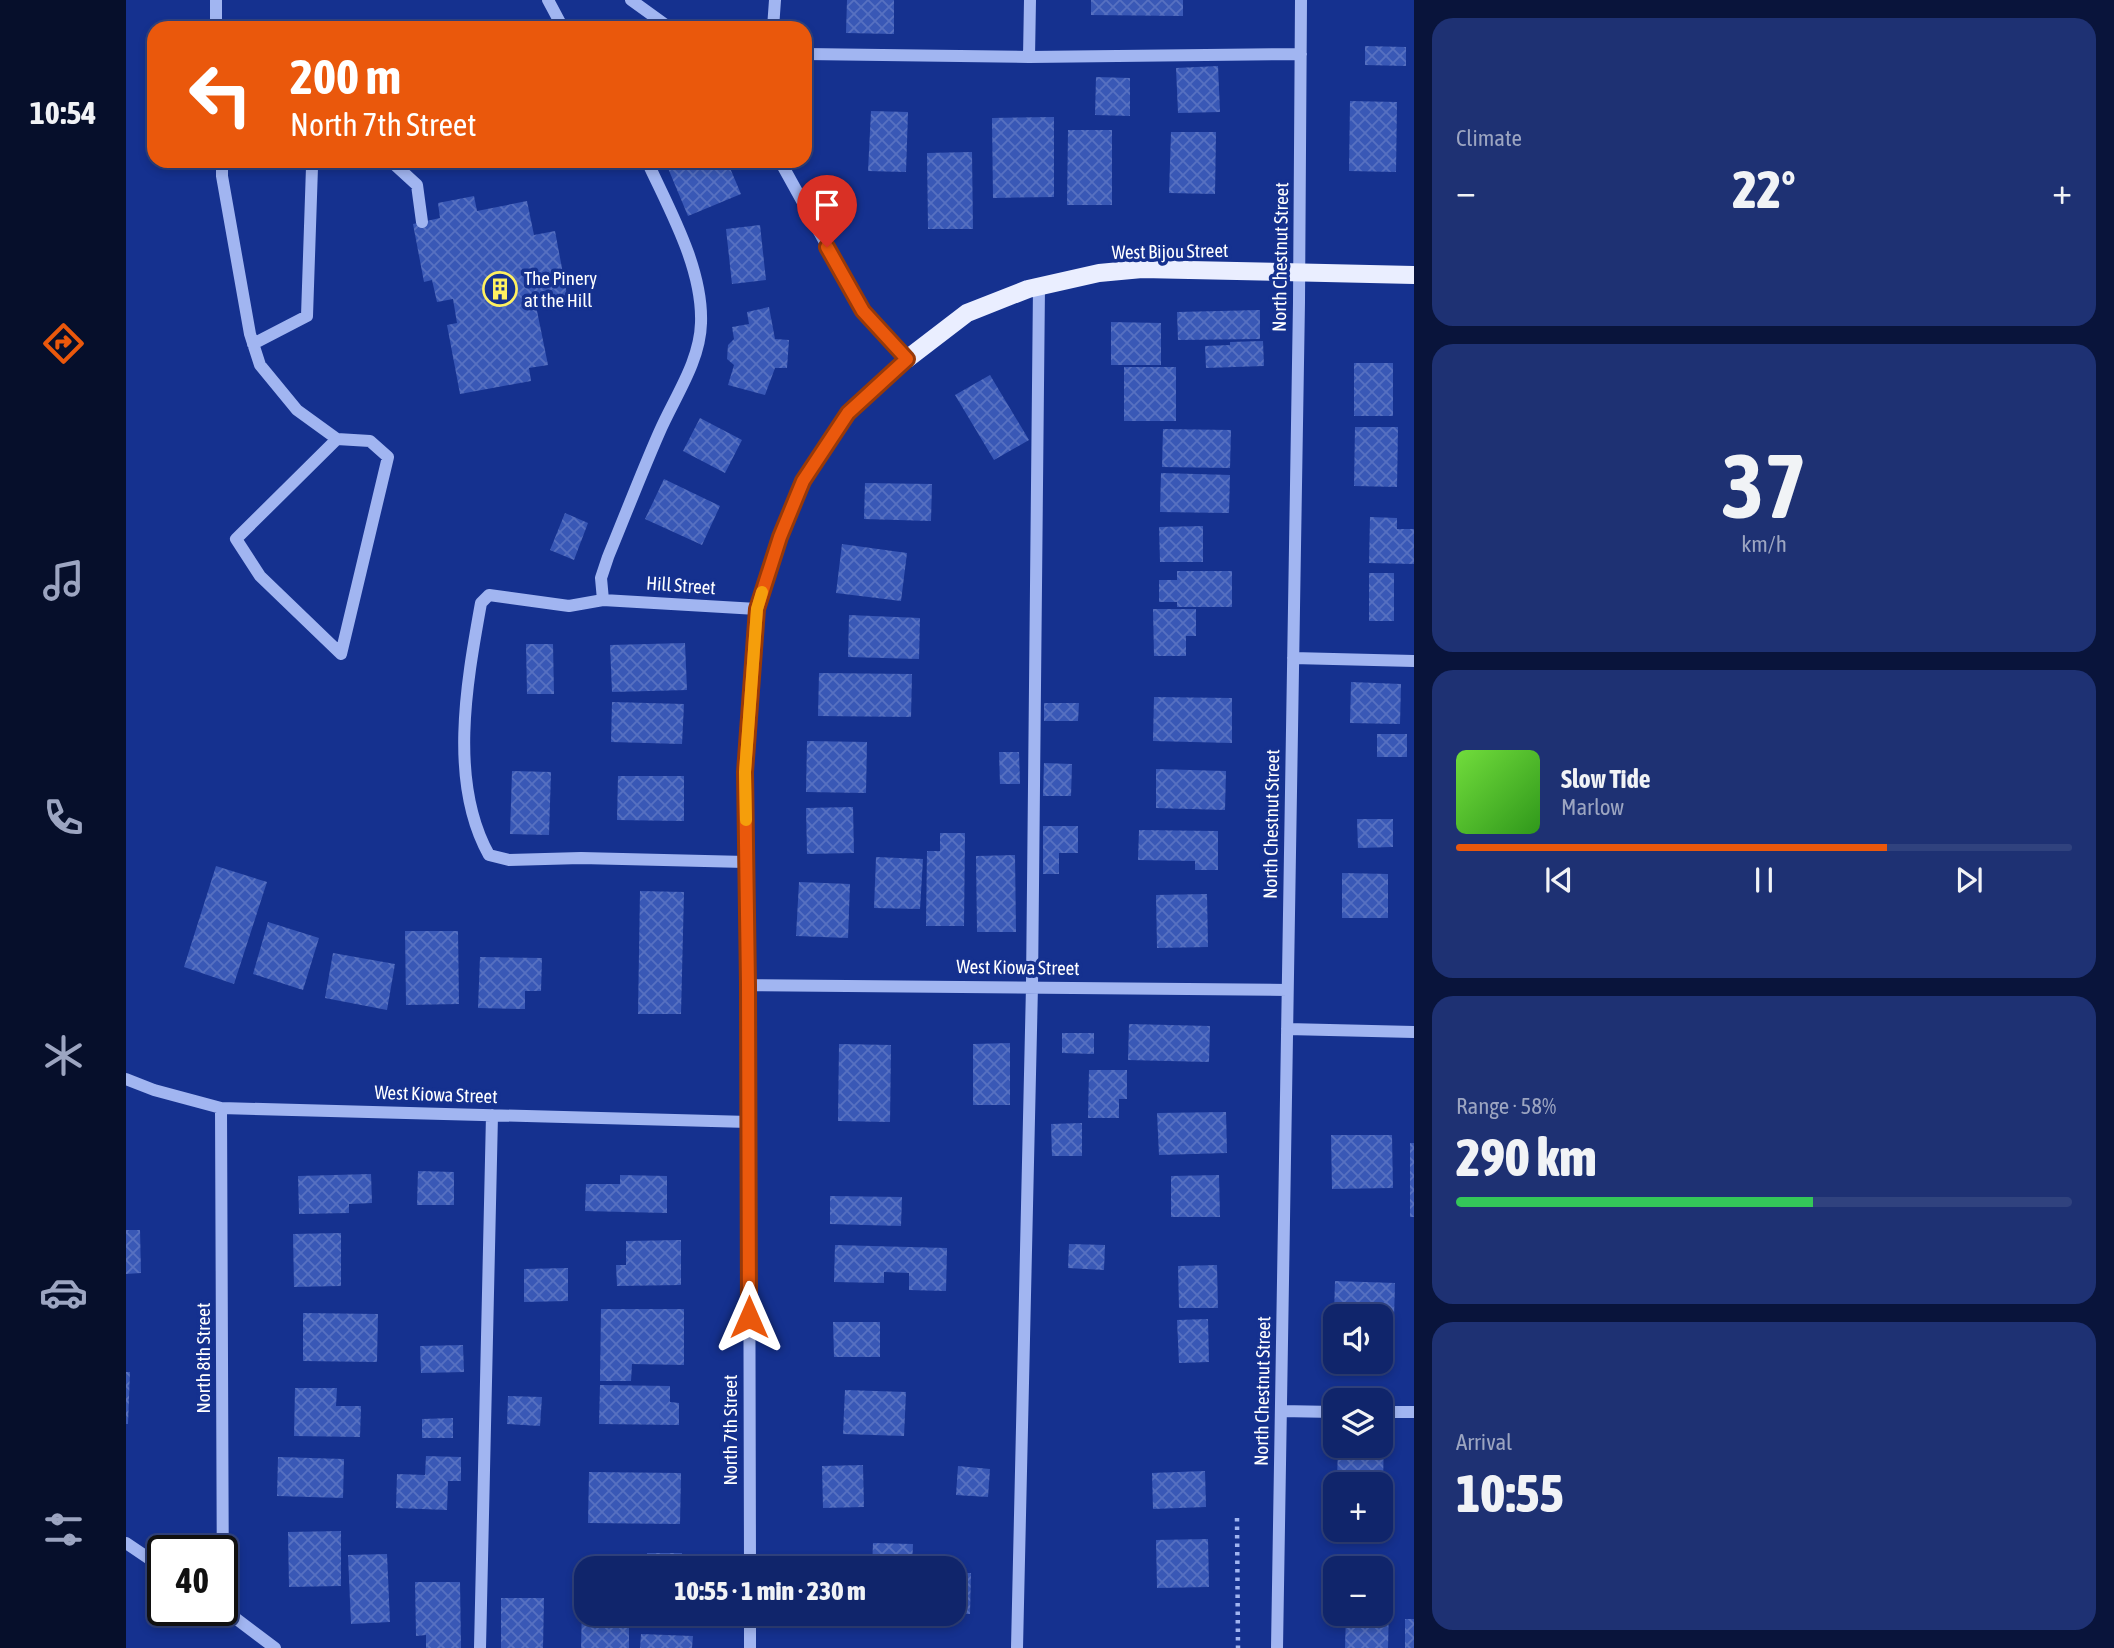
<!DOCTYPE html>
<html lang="en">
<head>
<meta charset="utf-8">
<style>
	:root { --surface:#10256b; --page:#1e3173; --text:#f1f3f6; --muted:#9ca5c1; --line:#30427e; --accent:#ea580c }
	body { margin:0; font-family:"Asap Condensed",sans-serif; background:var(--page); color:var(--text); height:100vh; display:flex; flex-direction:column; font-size:26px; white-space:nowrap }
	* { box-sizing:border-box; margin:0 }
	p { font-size:23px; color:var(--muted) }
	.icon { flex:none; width:38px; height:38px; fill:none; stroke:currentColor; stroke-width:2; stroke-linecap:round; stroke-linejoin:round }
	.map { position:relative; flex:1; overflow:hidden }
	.side { display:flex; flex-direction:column; gap:18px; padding:18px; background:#09143b; width:700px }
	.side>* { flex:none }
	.hud { position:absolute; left:21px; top:21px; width:665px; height:147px; border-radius:21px; box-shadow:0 4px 10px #0003,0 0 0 2px var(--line); background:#ea580c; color:#fff; overflow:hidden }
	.controls { position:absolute; left:1197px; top:1304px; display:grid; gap:14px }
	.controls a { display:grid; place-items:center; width:70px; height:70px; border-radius:14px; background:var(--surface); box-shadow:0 4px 10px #0003,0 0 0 2px var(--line); font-size:35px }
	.speed { position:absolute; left:21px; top:1535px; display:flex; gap:14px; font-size:35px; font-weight:700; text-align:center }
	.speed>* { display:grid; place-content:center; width:91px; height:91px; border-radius:50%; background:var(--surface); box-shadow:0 4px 10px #0003,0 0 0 2px var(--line); line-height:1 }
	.speed .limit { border:4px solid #111; border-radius:10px; background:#fff; color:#111 }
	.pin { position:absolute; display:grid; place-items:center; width:60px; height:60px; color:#fff; margin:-72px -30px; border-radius:50% 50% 50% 0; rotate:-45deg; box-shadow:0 0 7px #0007 }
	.pin .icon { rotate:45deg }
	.me { position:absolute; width:77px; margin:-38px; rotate:0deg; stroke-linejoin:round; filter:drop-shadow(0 0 5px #0008) }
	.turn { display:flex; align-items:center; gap:24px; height:147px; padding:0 28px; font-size:32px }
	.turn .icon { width:91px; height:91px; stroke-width:2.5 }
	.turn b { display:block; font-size:49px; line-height:60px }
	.big { font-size:52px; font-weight:800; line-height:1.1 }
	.side .widget { flex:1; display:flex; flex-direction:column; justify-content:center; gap:10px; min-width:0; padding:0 24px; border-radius:21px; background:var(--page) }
	.side .dial { align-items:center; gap:0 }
	.dial b { font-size:91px; line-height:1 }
	.song { display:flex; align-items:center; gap:21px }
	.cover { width:84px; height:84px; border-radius:10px; background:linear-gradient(135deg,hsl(100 70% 55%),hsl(110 70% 35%)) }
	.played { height:7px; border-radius:4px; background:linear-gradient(90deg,var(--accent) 70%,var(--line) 70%) }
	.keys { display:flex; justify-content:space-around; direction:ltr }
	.heat { display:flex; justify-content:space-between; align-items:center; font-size:38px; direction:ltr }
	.charge { height:10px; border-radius:5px; background:linear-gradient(90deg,#34c759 58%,var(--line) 0) }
	.trip { position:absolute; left:448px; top:1556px; width:392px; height:70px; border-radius:21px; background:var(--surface); box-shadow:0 4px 10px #0003,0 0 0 2px var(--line); font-weight:800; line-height:70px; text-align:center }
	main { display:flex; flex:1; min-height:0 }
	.dock { display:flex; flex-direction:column; width:126px; justify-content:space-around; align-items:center; background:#060f2b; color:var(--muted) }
	.dock .icon { width:49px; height:49px }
	.dock .current { color:var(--accent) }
	.dock b { font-size:32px; color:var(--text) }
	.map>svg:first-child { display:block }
	.building { fill:url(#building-cross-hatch) }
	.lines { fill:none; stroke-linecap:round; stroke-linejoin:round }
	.path { stroke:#a1b5f1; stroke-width:4.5; stroke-dasharray:3.5 5; stroke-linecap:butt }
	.minor { stroke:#a1b5f1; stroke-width:12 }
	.major { stroke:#eaeeff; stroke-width:18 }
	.route-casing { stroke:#983908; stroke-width:18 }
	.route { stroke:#ea580c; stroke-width:12 }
	.slow { stroke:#f59e0b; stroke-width:12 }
	.labels { text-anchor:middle; stroke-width:7; stroke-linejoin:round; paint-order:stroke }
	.street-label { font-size:19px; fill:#fff; stroke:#15318f }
	.poi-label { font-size:19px; fill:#fff; stroke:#15318f; text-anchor:start }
</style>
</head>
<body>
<main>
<nav class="dock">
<b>10:54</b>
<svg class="icon current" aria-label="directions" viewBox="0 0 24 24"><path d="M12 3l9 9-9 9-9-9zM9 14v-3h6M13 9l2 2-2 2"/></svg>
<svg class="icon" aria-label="music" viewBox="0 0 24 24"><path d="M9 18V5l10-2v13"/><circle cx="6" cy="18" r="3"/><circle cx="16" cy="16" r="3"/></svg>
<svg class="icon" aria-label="phone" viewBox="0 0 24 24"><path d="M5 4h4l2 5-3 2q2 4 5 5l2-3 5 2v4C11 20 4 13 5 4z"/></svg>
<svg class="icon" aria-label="climate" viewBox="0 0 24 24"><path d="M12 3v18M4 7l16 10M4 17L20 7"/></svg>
<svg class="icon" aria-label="car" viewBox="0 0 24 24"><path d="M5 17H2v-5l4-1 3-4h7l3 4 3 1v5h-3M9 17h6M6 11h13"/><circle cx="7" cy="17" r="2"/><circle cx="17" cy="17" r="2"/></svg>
<svg class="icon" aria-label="filters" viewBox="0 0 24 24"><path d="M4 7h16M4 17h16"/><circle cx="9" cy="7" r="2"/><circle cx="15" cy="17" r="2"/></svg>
</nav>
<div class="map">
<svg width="1288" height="1648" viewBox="0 0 1288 1648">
	<defs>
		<pattern id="building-cross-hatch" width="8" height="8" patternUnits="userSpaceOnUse" patternTransform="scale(1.75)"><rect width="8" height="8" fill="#3958b6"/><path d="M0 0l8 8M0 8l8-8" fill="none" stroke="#5771c1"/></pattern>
	</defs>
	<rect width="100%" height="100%" fill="#15318f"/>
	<path class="building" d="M 721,0 L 768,0 L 768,34 L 720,33 Z
		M 965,0 L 1057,0 L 1057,16 L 965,15 Z
		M 1239,46 L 1280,47 L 1280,66 L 1239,65 Z
		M 1092,66 L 1094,112 L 1052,113 L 1050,68 Z
		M 970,77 L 1004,78 L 1004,116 L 969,115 Z
		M 1224,101 L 1271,102 L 1270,172 L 1223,171 Z
		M 745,111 L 782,112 L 780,172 L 742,171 Z
		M 928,117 L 928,197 L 867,198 L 866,118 Z
		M 942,130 L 986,130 L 986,205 L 941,205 Z
		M 1045,132 L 1090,132 L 1089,194 L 1043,193 Z
		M 846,152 L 847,229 L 802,229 L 801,153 Z
		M 539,161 L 601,161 L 615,194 L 562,216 Z
		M 348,196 L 351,211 L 401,201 L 408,235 L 429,231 L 441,295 L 409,301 L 422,365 L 403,368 L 405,381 L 334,394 L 321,325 L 331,323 L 327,299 L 311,302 L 306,280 L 298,282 L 287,224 L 314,218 L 312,203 Z
		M 634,225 L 640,280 L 606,284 L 600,229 Z
		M 643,307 L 649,339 L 663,340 L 661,368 L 649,368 L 639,395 L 602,385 L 608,365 L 601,359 L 602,345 L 608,339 L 606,327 L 623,324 L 621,312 Z
		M 1134,310 L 1134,339 L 1052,340 L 1051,312 Z
		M 985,322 L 1035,323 L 1035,365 L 985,365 Z
		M 1137,341 L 1138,366 L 1080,368 L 1079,346 L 1104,345 L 1104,342 Z
		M 1228,363 L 1267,363 L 1267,416 L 1228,416 Z
		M 998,367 L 1050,367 L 1050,421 L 998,421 Z
		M 864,375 L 903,440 L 868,460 L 829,395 Z
		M 574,418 L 616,440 L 599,473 L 557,451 Z
		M 1229,427 L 1272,427 L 1271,487 L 1228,486 Z
		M 1037,429 L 1105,430 L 1104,468 L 1036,467 Z
		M 1035,473 L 1104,475 L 1103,513 L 1034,512 Z
		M 538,479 L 594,506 L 576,545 L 519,519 Z
		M 739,483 L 806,484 L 805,521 L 738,519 Z
		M 439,513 L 462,523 L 448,560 L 424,550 Z
		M 1244,517 L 1271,518 L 1271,529 L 1288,529 L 1288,564 L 1243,563 Z
		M 1077,526 L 1077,562 L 1034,562 L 1033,527 Z
		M 716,544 L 781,553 L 775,601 L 710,593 Z
		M 1051,571 L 1106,571 L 1106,607 L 1051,607 L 1051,602 L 1033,602 L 1033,580 L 1051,580 Z
		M 1243,573 L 1268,573 L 1268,621 L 1243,621 Z
		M 1027,609 L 1070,609 L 1070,636 L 1060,636 L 1060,656 L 1028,656 Z
		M 723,615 L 794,618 L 793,659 L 722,657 Z
		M 559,643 L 561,690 L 486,692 L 484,645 Z
		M 400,644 L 427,644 L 428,694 L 401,694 Z
		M 693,673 L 786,674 L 785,717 L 692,716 Z
		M 1225,682 L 1275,684 L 1274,724 L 1224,723 Z
		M 1028,697 L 1106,698 L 1106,743 L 1027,741 Z
		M 486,702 L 558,704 L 556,744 L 485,742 Z
		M 918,703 L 953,703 L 952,721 L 918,721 Z
		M 1251,734 L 1281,734 L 1281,757 L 1251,757 Z
		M 681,741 L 741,742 L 740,793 L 680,792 Z
		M 873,752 L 893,752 L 894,784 L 874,784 Z
		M 918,763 L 946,764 L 945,796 L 917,796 Z
		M 1030,769 L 1100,771 L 1099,810 L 1030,808 Z
		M 386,771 L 425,772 L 423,835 L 384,834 Z
		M 492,776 L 558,776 L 558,821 L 491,820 Z
		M 727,807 L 728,853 L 681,854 L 680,808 Z
		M 1231,819 L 1267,819 L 1267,847 L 1232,848 Z
		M 917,826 L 952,826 L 952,853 L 933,853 L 933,874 L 917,874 Z
		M 1013,830 L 1092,831 L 1092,870 L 1069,870 L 1069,861 L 1012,860 Z
		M 814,833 L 839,833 L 838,926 L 800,926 L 801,851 L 814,851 Z
		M 889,855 L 890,932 L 851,932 L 850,856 Z
		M 750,857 L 797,859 L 794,909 L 748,908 Z
		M 90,866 L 141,882 L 108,984 L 58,967 Z
		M 1216,873 L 1262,874 L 1262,918 L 1216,918 Z
		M 673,882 L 724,884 L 722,938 L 670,936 Z
		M 514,891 L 558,892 L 555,1014 L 512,1014 Z
		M 1081,894 L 1082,947 L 1031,948 L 1030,895 Z
		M 142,922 L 193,938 L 177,990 L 127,974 Z
		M 279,931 L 332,931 L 333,1004 L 280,1005 Z
		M 207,953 L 269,964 L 261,1010 L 199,998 Z
		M 354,957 L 416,958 L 415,991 L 399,991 L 399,1009 L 352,1008 Z
		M 1003,1024 L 1084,1026 L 1083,1062 L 1002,1060 Z
		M 936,1033 L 968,1033 L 968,1054 L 936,1053 Z
		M 884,1043 L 884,1105 L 847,1105 L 847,1044 Z
		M 713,1044 L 765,1045 L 764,1122 L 712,1121 Z
		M 963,1070 L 1001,1070 L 1001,1099 L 993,1099 L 993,1118 L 962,1118 Z
		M 1100,1112 L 1101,1153 L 1033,1155 L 1031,1113 Z
		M 956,1123 L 956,1156 L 926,1156 L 925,1124 Z
		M 1205,1135 L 1266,1135 L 1267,1188 L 1206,1189 Z
		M 1284,1143 L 1288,1143 L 1288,1217 L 1284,1217 Z
		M 292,1171 L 328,1172 L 328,1205 L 291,1205 Z
		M 245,1174 L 246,1203 L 223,1204 L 223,1213 L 173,1214 L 172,1176 Z
		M 494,1175 L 541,1176 L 541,1213 L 459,1211 L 460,1184 L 494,1184 Z
		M 1093,1175 L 1094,1217 L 1045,1217 L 1045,1176 Z
		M 704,1196 L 776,1197 L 775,1226 L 704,1224 Z
		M 0,1230 L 14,1230 L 15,1273 L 0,1274 Z
		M 215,1233 L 215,1286 L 168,1287 L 167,1234 Z
		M 555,1240 L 555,1285 L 491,1286 L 490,1265 L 500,1265 L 500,1241 Z
		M 943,1244 L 979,1245 L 978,1270 L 942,1268 Z
		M 709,1245 L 821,1248 L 820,1291 L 783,1290 L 783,1273 L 758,1272 L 758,1283 L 708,1282 Z
		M 1091,1265 L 1092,1308 L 1053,1308 L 1052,1266 Z
		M 442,1268 L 442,1301 L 398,1302 L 398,1269 Z
		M 1209,1281 L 1269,1283 L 1267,1354 L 1255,1354 L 1255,1316 L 1208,1315 Z
		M 475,1309 L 558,1309 L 558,1365 L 506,1364 L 505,1381 L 474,1381 Z
		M 177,1313 L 252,1314 L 251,1362 L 177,1361 Z
		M 1082,1319 L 1083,1362 L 1053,1363 L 1051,1320 Z
		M 707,1322 L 754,1322 L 754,1357 L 708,1357 Z
		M 337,1345 L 338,1372 L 295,1373 L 294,1346 Z
		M 1224,1362 L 1254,1362 L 1254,1372 L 1223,1372 Z
		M 0,1372 L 4,1372 L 2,1424 L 0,1424 Z
		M 474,1385 L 544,1386 L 544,1402 L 553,1403 L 553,1425 L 473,1424 Z
		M 169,1388 L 211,1388 L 210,1406 L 235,1406 L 234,1437 L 168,1436 Z
		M 719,1390 L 780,1392 L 778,1436 L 717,1434 Z
		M 382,1396 L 416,1397 L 414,1426 L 381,1424 Z
		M 327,1418 L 327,1438 L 296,1438 L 296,1419 Z
		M 1255,1439 L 1258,1439 L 1257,1482 L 1211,1481 L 1212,1446 L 1255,1446 Z
		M 300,1456 L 335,1457 L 335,1481 L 322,1481 L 321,1510 L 270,1508 L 271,1474 L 299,1475 Z
		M 152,1457 L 218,1459 L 217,1498 L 151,1496 Z
		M 737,1465 L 738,1507 L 697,1508 L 696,1466 Z
		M 832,1466 L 864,1469 L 862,1497 L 830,1495 Z
		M 1079,1471 L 1080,1507 L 1027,1509 L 1026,1473 Z
		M 463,1472 L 555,1473 L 554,1524 L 462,1523 Z
		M 1255,1510 L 1258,1510 L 1258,1535 L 1208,1535 L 1208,1530 L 1255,1530 Z
		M 215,1531 L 215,1586 L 163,1587 L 162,1532 Z
		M 1082,1539 L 1083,1587 L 1031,1588 L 1030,1540 Z
		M 747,1543 L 787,1544 L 786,1568 L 746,1568 Z
		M 521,1553 L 556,1553 L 557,1568 L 521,1568 Z
		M 261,1554 L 264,1622 L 225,1624 L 222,1555 Z
		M 828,1573 L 845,1573 L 844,1614 L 828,1614 Z
		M 289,1582 L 334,1582 L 335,1648 L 300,1648 L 300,1635 L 290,1636 Z
		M 375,1598 L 418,1598 L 417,1648 L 375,1648 Z
		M 1255,1603 L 1263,1603 L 1262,1648 L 1219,1648 L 1220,1614 L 1255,1614 Z
		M 456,1607 L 460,1607 L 460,1614 L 484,1614 L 484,1624 L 503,1624 L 503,1648 L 455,1648 Z
		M 1279,1619 L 1288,1619 L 1288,1648 L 1279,1648 Z
		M 515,1634 L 567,1636 L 566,1648 L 514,1648 Z"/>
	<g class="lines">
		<path class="path" d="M 1111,1518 L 1112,1648"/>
		<path class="minor" d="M 422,0 L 437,28
			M 505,0 L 544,28
			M 90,28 L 90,0
			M 647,28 L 649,0
			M 679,54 L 903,57 L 1175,54
			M 903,57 L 904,0
			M 96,161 L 96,176 L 124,334 L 134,365 L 171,410 L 211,439 L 244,441 L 262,457 L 215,654 L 134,576 L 110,539 L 211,439
			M 262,161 L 268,164 L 291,185 L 296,222
			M 127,344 L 181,316 L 186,167 L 182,161
			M 477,600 L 475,578 L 482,557 C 499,516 515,474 533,433 C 548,398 574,362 575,323 C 577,268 543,209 521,161
			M 1167,658 L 1288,661
			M 620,862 L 455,858 L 383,860 L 363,855 C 322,782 341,681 355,603 L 363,595 L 443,606 L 477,600 L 631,609
			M 622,985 L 1161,990
			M 1161,1029 L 1288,1032
			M 0,1079 L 28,1090 L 95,1108 L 623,1122
			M 95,1108 L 97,1608
			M 1155,1411 L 1209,1412
			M 1255,1412 L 1288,1412
			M 0,1543 L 37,1568
			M 624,1568 L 623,1122 L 619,772 L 631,609 L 654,537 L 677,481 L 721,413 L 781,359 L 737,311 L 654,161
			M 96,1608 L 149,1648
			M 624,1614 L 624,1648
			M 354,1648 L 366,1115
			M 891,1648 L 906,986 L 913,286
			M 1151,1648 L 1173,302 L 1175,0"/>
		<path class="major" d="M 781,359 L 841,313 L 902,289 L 973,273 L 1016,269 L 1288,275"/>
	</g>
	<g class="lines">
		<g class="route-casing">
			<path id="route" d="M 623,1317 L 622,985 L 619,772 L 631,609 L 654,537 L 677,481 L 722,413 L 781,359 L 737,311 L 701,247"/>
		</g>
		<use href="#route" class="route"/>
		<path class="slow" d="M 620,820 L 619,772 L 631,609 L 636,592"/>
	</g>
	<defs>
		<g id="building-ring" transform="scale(1.75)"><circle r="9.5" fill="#15318f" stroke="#fff160" stroke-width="1.5"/><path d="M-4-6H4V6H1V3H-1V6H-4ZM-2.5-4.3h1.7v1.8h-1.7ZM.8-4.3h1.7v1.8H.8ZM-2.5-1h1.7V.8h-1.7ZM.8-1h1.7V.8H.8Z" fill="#fff160"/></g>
	</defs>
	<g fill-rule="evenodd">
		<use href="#building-ring" x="374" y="289"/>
	</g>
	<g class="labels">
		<g class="street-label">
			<text transform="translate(1044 251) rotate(-1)" y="7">West Bijou Street</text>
			<text transform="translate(1154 257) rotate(-89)" y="7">North Chestnut Street</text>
			<text transform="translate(555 585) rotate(4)" y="7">Hill Street</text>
			<text transform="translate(1145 824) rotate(-89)" y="7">North Chestnut Street</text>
			<text transform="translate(892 967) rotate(1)" y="7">West Kiowa Street</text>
			<text transform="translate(310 1094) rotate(2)" y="7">West Kiowa Street</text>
			<text transform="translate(77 1358) rotate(-90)" y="7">North 8th Street</text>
			<text transform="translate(1136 1391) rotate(-89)" y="7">North Chestnut Street</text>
			<text transform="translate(604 1430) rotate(-90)" y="7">North 7th Street</text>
		</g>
		<g class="poi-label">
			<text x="398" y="285">The Pinery<tspan x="398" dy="22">at the Hill</tspan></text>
		</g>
	</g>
</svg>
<div class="controls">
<a><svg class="icon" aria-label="sound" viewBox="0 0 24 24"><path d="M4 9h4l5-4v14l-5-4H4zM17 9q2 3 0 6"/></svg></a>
<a><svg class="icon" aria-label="layers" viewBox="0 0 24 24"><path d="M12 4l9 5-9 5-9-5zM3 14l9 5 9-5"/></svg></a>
<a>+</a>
<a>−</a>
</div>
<div class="speed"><div class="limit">40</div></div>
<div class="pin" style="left:701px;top:247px;background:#d93025"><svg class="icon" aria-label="arrive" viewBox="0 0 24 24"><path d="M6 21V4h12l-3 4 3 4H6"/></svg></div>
<svg class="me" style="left:623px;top:1317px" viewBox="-20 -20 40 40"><path d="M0-17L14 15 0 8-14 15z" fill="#ea580c" stroke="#fff" stroke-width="4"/></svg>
<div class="trip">10:55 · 1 min · 230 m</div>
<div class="hud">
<div class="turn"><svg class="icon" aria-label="left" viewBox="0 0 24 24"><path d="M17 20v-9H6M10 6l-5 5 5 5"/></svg><div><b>200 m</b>North 7th Street</div></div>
</div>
</div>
<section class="side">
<div class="widget"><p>Climate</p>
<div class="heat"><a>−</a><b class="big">22°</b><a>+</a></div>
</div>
<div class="widget dial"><b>37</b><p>km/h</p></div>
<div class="widget">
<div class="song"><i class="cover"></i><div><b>Slow Tide</b><p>Marlow</p></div></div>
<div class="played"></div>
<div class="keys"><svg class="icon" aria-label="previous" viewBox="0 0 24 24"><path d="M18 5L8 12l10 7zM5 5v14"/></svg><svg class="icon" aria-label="pause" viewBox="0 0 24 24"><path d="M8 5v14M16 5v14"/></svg><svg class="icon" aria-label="next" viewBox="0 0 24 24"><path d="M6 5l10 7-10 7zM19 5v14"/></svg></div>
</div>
<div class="widget"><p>Range · 58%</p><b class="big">290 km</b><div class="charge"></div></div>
<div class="widget"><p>Arrival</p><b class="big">10:55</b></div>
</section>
</main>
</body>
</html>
